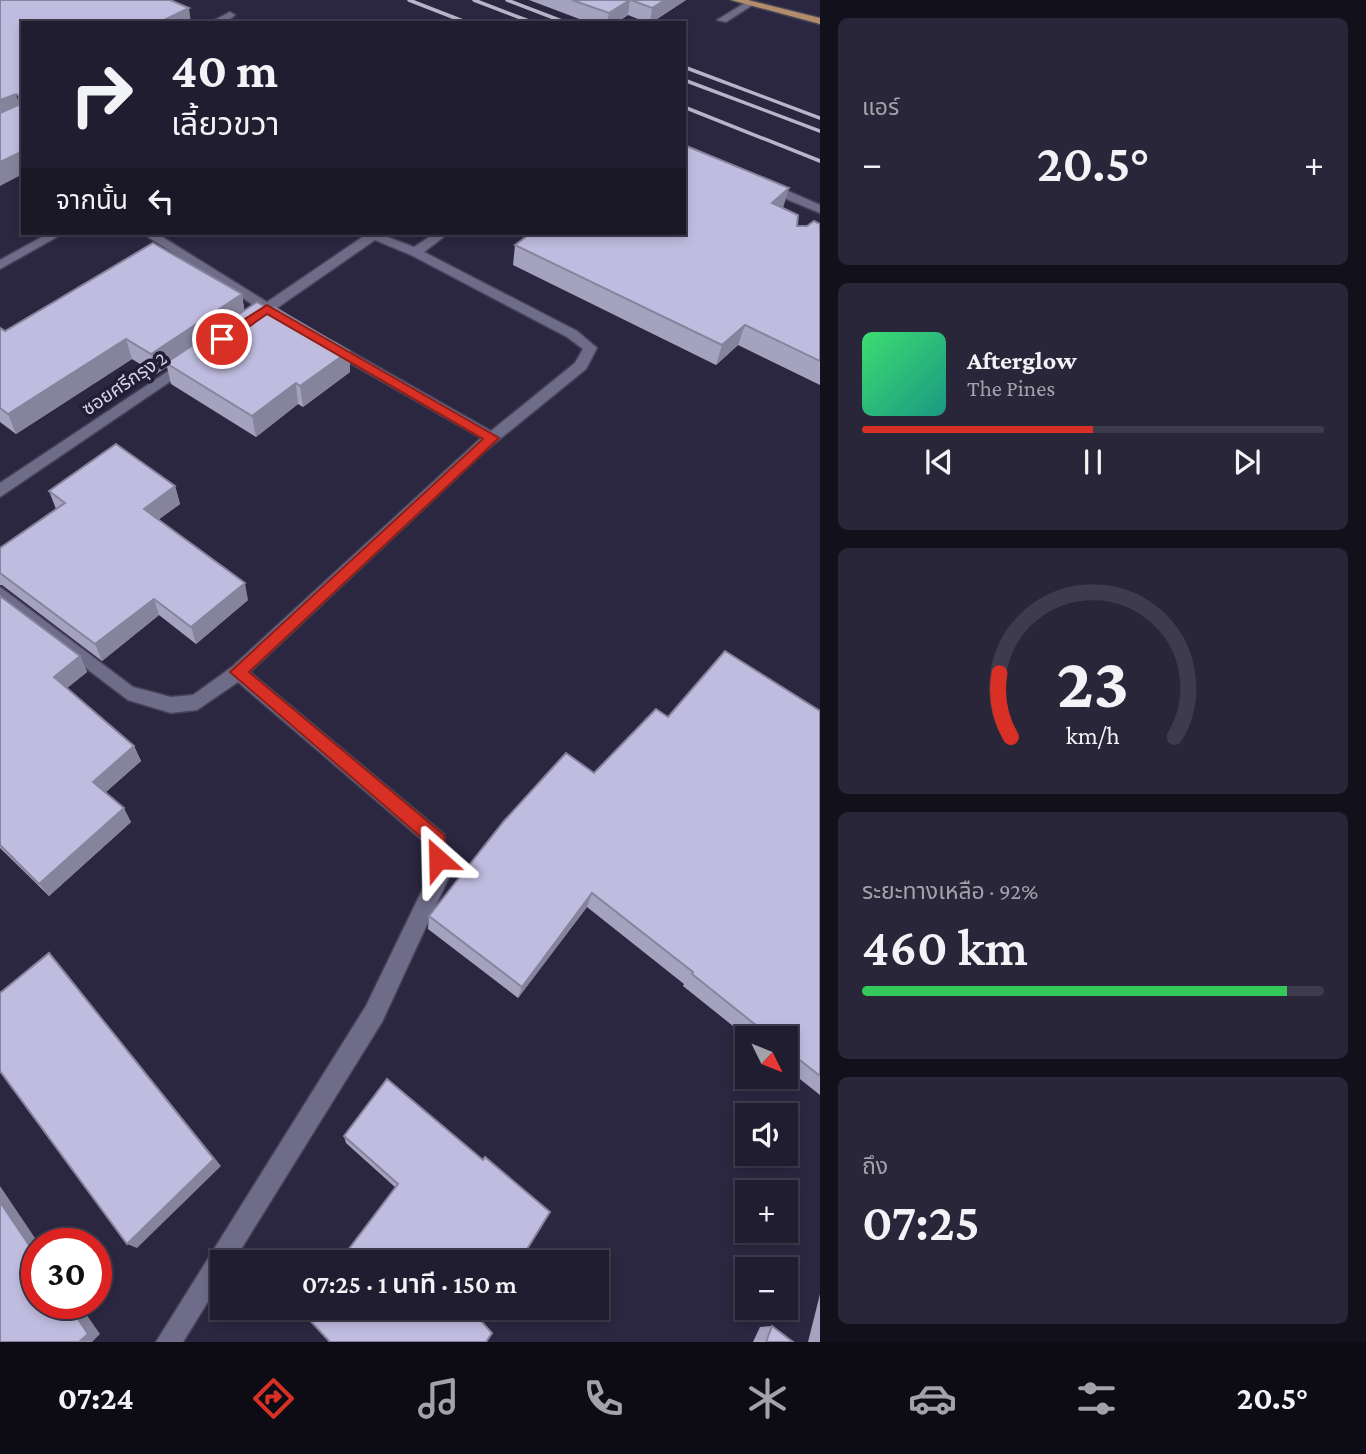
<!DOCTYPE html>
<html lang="th">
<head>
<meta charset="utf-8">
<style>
	:root { --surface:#211d31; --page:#292639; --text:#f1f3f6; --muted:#a2a2ab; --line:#3e3b4d; --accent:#d93025 }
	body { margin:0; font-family:"Crimson Pro","Noto Sans Thai",serif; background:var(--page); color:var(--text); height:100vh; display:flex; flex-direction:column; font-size:26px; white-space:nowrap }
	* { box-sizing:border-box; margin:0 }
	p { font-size:23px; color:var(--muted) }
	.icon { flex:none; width:38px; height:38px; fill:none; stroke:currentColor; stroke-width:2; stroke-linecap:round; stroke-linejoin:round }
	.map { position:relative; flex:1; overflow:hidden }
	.sheet { display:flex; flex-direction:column; gap:18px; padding:18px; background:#12101b; width:546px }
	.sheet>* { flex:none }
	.hud { position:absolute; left:21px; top:21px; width:665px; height:214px; border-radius:0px; box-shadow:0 4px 10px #0003,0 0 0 2px var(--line); background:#211d31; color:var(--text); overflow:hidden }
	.needle { width:46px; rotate:133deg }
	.controls { position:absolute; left:735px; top:1026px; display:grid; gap:14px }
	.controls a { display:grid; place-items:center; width:63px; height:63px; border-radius:0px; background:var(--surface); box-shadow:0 4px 10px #0003,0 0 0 2px var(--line); font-size:35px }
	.speed { position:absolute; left:21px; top:1228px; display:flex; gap:14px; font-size:35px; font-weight:700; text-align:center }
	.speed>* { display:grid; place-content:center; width:91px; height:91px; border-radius:50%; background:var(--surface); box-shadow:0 4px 10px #0003,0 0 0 2px var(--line); line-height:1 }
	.speed .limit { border:10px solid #d22; background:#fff; color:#111 }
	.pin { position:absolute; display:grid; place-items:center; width:60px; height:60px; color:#fff; margin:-30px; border:4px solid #fff; border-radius:50%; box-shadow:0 2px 7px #0007 }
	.me { position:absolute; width:77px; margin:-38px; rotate:335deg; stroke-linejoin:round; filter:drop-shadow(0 0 5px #0008) }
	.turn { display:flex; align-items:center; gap:24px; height:147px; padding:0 35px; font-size:32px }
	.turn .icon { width:91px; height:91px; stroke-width:2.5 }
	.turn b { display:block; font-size:49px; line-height:60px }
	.then { display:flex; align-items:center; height:66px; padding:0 35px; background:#0003; gap:14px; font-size:26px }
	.big { font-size:52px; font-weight:600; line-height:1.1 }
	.sheet .widget { flex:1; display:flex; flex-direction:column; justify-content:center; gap:10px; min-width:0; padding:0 24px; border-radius:10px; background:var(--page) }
	.sheet .dial { align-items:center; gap:0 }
	.dial svg { height:182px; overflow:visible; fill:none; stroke:var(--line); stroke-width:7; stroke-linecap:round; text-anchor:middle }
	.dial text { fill:var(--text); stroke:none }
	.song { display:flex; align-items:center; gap:21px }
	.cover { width:84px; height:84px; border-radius:10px; background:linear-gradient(135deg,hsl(140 70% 55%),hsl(170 70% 35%)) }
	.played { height:7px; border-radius:4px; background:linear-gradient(90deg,var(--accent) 50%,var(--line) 50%) }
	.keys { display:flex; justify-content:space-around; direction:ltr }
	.heat { display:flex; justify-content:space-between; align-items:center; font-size:38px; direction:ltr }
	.charge { height:10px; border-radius:5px; background:linear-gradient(90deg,#34c759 92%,var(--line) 0) }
	.trip { position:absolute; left:210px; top:1250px; width:399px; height:70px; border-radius:0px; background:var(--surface); box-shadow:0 4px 10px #0003,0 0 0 2px var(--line); font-weight:600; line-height:70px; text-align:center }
	.dock { display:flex; height:112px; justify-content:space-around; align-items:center; background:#0d0c14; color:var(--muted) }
	.dock .icon { width:49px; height:49px }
	.dock .current { color:var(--accent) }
	.dock b { font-size:32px; color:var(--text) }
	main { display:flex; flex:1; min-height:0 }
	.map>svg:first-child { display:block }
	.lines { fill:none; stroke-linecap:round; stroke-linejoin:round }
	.minor-casing { stroke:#464358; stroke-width:3 }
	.major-casing { stroke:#464358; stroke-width:3 }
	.minor { fill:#6f6c8a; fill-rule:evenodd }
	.major { fill:#b38d69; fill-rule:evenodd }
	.rail { stroke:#b8b5c8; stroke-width:3.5 }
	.wall { fill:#a5a2c0 }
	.shaded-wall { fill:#86849c }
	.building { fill:#c0bcdf; stroke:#86849c; stroke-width:2 }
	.route { fill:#d93025; stroke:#8d1f18; stroke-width:2 }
	.labels { text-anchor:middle; stroke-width:7; stroke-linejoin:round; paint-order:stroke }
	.far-street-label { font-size:19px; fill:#d6d4e5; stroke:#221e37 }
</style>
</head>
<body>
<main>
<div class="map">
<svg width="820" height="1342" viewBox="0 0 820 1342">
	<rect width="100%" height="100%" fill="#2c2741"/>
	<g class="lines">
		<g class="minor-casing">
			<path id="minor" d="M 748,1 L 753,4 L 751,6 L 726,22 L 717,20 Z
				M 230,12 L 235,15 C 228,22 219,23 209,23 Z
				M 762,183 L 770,183 L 820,205 L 820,213 L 762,189 Z
				M 49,233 L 64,233 L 0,269 L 0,260 Z
				M 142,233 L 156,233 L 267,302 L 364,236 L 361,233 L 377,233 L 414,247 L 435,233 L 449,233 L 424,252 L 577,331 L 597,348 L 586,369 L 484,452 L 250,672 L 444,834 L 449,877 L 382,1022 L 233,1262 L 222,1262 L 222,1279 L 183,1342 L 156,1342 L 366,1006 L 429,876 L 427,844 L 238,682 L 197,710 L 171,713 L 128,700 L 0,603 L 0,587 L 133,687 L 171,697 L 193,695 L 232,667 L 481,438 L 324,348 L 324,342 L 334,342 L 491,431 L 575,363 L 583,349 L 567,337 L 411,255 L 375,240 L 277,308 L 282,313 L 280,316 L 268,314 L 254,324 L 244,324 L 244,318 L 258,308 Z
				M 188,358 L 195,363 L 193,366 L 0,497 L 0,483 Z"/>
		</g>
		<g class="major-casing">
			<path id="major" d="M 731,0 L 748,0 L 820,18 L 820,24 Z"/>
		</g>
		<use href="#minor" class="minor"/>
		<use href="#major" class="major"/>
		<path class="rail" d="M 409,0 L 468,23
			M 474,0 L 534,23
			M 507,0 L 567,23
			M 684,67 L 820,118
			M 684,80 L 820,131
			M 684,107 L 820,161"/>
	</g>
	<path class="wall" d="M 529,0 L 686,0 L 651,23 L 648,23 L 628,15 L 616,23 L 590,23 Z
		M 782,208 L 797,226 L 807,226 L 820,224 L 820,385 L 738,345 L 716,365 L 513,265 L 515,245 Z
		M 242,294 L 244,310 L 349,351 L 350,372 L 303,407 L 298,404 L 256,437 L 171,384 L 167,367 L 156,374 L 132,359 L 16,434 L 0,422 L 0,328 L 5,331 Z
		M 175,486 L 180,504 L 158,520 L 248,600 L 196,644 L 159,615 L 102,661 L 2,585 L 0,585 L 0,548 L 56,509 L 49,491 Z
		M 0,596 L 80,656 L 87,672 L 67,688 L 134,746 L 141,761 L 106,792 L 131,822 L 49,896 L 0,848 Z
		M 820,711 L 820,1095 L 786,1068 L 786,1038 L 748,1038 L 683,986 L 684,984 L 587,907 L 518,998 L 428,929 L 429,916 L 594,773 L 668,717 Z
		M 344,1136 L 483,1160 L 396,1188 L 346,1143 Z
		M 820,1294 L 820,1342 L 808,1342 Z
		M 772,1326 L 793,1342 L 753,1342 L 760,1327 Z"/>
	<path class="shaded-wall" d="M 630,0 L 628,15 L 616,23 L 607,23 L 609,13 Z
		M 665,0 L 686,0 L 650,23 L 652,8 Z
		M 189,8 L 191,23 L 158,23 Z
		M 16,94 L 22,114 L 0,123 L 0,100 Z
		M 23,151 L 23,174 L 0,186 L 0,162 Z
		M 789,188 L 783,208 L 772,203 Z
		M 242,294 L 245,314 L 166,363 L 167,367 L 156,374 L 151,354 Z
		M 745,325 L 738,345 L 716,365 L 722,345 Z
		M 126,339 L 132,359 L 16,434 L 8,414 Z
		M 349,351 L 350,372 L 303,407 L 300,386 Z
		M 296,383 L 298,404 L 256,437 L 252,416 Z
		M 175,486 L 180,504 L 149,526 L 144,509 Z
		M 245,583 L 248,600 L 196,644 L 191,627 Z
		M 154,599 L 159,615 L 102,661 L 95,644 Z
		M 80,656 L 87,672 L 62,692 L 54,677 Z
		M 134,746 L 141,761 L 101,796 L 93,782 Z
		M 124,808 L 131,822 L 49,896 L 39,884 Z
		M 592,893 L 587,907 L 518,998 L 522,987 Z
		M 49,953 L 221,1166 L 137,1248 L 127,1244 Z
		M 0,1186 L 39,1244 L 37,1244 L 37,1257 L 0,1202 Z
		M 68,1304 L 79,1304 L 100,1334 L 92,1342 L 79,1342 Z"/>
	<path class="building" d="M 0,0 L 170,0 L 189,8 L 158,23 L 23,23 L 23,151 L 0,162 L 0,113 L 18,105 L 19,96 L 16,94 L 0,100 Z
		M 572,0 L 630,0 L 609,13 Z
		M 631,0 L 665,0 L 652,8 Z
		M 684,145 L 789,188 L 772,203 L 798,215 L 797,226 L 807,226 L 814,221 L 820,224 L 820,361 L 745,325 L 722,345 L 515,245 L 531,233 L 684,233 Z
		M 153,243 L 242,294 L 151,354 L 126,339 L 8,414 L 0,408 L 0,328 L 5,331 Z
		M 257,302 L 271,310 L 274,307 L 349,351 L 300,386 L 296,383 L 252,416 L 166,363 Z
		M 116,444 L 175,486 L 144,509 L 245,583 L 191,627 L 154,599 L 95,644 L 0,573 L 0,548 L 65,503 L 49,491 Z
		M 0,596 L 80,656 L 54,677 L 134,746 L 93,782 L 124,808 L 39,884 L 0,845 Z
		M 725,651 L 820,711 L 820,1076 L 786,1049 L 786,1038 L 772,1038 L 692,974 L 693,972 L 592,893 L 522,987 L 429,916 L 504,821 L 566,753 L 594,773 L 656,709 L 668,717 Z
		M 49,953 L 214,1159 L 127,1244 L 0,1071 L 0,993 Z
		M 387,1079 L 483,1160 L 485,1157 L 550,1212 L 519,1262 L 339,1262 L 398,1184 L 344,1136 Z
		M 0,1202 L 37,1257 L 37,1304 L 68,1304 L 88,1334 L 79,1342 L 0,1342 Z
		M 304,1307 L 490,1307 L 481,1321 L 492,1333 L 486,1342 L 330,1342 L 301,1311 Z
		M 772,1326 L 793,1342 L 766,1342 Z"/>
	<path class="route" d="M 267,305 L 499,438 L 249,672 L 444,835 L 447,859 L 445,864 L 438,867 L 432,864 L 429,844 L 230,672 L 483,439 L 267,314 L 227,342 L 218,342 L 218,336 Z"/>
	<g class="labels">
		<g class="far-street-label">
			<text transform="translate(124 383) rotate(-34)" y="7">ซอยศรีกรุง 2</text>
		</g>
	</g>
</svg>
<div class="controls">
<a><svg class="needle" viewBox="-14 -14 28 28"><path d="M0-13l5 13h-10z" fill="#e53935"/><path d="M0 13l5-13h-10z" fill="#a2a2ab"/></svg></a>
<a><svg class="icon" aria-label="sound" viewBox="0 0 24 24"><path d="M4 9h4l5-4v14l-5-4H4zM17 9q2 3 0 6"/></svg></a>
<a>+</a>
<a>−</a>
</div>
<div class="speed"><div class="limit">30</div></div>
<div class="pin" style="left:222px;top:339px;background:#d93025"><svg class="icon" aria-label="arrive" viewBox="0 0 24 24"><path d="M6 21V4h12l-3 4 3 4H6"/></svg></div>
<svg class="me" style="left:438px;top:859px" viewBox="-20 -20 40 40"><path d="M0-17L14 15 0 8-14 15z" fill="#d93025" stroke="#fff" stroke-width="4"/></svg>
<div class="trip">07:25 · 1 นาที · 150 m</div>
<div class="hud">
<div class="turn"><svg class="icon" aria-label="right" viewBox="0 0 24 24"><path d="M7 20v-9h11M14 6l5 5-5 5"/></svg><div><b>40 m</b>เลี้ยวขวา</div></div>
<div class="then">จากนั้น<svg class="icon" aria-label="left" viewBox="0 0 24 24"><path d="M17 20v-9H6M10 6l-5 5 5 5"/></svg></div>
</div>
</div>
<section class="sheet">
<div class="widget"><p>แอร์</p>
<div class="heat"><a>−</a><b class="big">20.5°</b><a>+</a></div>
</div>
<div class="widget">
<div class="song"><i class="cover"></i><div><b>Afterglow</b><p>The Pines</p></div></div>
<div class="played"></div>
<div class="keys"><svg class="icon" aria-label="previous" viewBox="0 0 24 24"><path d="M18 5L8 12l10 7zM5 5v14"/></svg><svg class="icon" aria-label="pause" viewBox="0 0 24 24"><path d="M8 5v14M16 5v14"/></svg><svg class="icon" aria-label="next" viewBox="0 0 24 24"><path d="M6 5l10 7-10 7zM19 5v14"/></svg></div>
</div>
<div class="widget dial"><svg viewBox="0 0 100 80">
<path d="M14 69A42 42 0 1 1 86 69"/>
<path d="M14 69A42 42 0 0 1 9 41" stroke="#d93025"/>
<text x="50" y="56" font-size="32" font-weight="700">23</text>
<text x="50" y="72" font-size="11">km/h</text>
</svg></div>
<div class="widget"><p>ระยะทางเหลือ · 92%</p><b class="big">460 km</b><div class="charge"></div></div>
<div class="widget"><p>ถึง</p><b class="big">07:25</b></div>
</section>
</main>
<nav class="dock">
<b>07:24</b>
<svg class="icon current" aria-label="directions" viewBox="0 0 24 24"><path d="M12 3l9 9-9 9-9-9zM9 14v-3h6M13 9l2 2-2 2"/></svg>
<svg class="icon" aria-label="music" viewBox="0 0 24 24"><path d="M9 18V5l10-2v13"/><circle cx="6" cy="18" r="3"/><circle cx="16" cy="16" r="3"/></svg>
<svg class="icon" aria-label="phone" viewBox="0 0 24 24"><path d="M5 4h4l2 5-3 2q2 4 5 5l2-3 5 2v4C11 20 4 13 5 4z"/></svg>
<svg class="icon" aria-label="climate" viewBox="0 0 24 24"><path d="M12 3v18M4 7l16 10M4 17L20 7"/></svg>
<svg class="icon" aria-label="car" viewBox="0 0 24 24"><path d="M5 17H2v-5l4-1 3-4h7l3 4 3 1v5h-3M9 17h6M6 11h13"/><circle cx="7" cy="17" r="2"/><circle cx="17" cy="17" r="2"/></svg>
<svg class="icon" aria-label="filters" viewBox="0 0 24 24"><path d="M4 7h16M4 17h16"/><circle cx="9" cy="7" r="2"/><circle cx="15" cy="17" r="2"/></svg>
<b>20.5°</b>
</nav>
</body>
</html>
